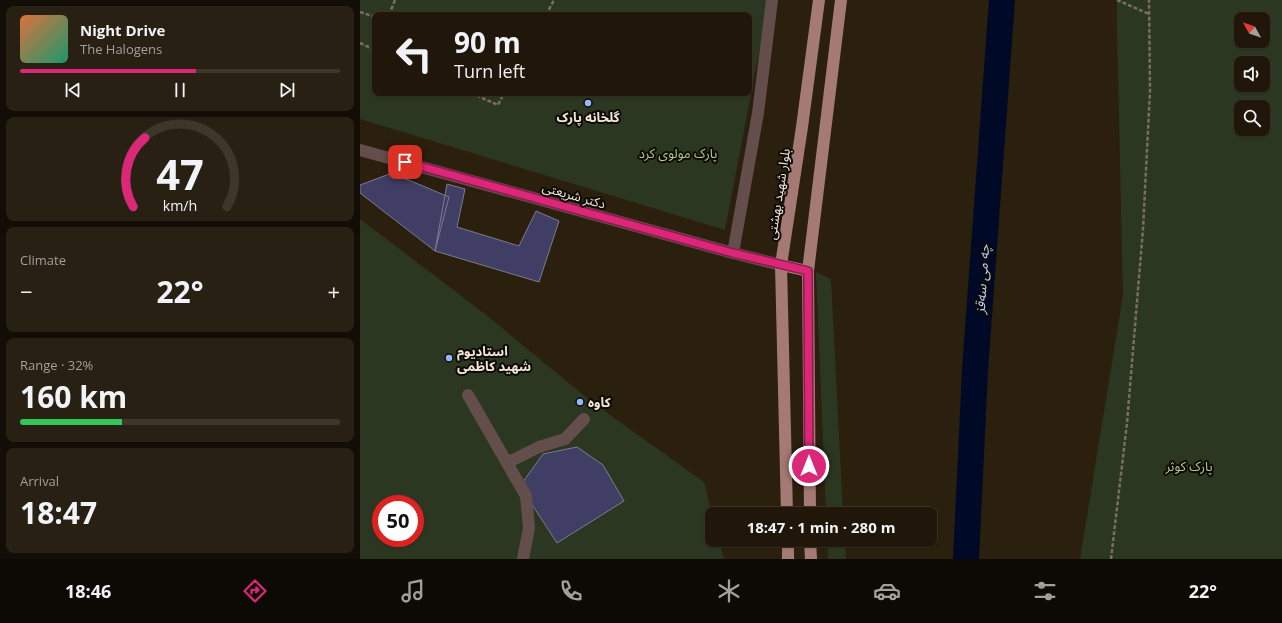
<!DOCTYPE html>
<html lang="en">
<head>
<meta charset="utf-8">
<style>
	:root { --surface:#20170a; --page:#282013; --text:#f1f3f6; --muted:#a29f9c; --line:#3d362b; --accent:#db2777 }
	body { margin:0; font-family:"Open Sans","Noto Sans Arabic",sans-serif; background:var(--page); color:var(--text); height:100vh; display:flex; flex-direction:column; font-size:15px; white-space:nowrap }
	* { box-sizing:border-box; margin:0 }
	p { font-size:13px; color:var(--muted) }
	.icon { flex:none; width:22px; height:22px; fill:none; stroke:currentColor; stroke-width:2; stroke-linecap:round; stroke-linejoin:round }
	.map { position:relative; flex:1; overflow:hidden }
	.details { display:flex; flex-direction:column; gap:6px; padding:6px; background:#120d06; width:360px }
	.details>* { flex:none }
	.hud { position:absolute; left:12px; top:12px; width:380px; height:84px; border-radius:8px; box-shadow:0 1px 3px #0004,0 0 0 1px var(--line); background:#20170a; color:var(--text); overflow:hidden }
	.needle { width:26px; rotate:310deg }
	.buttons { position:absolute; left:874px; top:12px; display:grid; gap:8px }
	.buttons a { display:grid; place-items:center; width:36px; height:36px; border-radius:8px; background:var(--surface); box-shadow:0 1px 3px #0004,0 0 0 1px var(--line); font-size:20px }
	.speed { position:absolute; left:12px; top:495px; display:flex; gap:8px; font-size:20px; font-weight:700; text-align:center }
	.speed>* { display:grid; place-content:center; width:52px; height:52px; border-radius:50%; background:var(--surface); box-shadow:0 1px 3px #0004,0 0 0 1px var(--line); line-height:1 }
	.speed .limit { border:6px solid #d22; background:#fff; color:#111 }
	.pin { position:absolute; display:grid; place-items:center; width:34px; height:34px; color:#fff; margin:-17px; border-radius:8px; box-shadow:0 2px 6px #0006 }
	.me { position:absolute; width:44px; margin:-22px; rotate:0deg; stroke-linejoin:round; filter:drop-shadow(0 0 3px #0008) }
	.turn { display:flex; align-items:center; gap:14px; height:84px; padding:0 16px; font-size:18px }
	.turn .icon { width:52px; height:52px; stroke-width:2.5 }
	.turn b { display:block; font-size:28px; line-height:34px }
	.big { font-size:30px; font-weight:700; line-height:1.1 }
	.details .card { flex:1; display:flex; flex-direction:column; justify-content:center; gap:6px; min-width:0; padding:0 14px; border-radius:8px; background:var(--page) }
	.details .dial { align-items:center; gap:0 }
	.dial svg { height:104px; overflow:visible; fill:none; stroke:var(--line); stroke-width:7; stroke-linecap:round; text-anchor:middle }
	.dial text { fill:var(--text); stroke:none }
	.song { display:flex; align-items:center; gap:12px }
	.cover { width:48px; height:48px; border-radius:6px; background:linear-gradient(135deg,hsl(20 70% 55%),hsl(160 70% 35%)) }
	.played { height:4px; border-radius:2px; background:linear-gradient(90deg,var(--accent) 55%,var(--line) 55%) }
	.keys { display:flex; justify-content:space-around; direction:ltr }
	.heat { display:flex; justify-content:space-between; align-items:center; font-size:22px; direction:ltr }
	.charge { height:6px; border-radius:3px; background:linear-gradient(90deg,#34c759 32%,var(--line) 0) }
	.trip { position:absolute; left:345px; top:507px; width:232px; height:40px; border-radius:8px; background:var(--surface); box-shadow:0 1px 3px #0004,0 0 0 1px var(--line); font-weight:700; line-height:40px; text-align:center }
	.tab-bar { display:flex; height:64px; justify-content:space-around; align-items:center; background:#0d0904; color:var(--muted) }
	.tab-bar .icon { width:28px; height:28px }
	.tab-bar .selected { color:var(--accent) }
	.tab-bar b { font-size:18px; color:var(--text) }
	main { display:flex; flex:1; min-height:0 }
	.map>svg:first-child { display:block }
	.green { fill:#2c3721; fill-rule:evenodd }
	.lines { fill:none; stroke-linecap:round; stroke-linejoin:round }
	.river { stroke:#000925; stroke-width:26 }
	.building { fill:#403e64; stroke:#7b7b91 }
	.path { stroke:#796f60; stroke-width:2.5; stroke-dasharray:4 2; stroke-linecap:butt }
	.minor { stroke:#634e4b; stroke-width:12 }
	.major { stroke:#a57a74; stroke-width:12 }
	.route-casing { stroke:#8e194d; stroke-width:10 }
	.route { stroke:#db2777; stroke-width:7 }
	.poi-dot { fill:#93b7fd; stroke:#0f0a04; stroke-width:1.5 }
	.labels { text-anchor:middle; stroke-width:4; stroke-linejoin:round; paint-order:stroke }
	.poi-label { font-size:13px; font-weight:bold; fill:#efe7dc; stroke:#0f0a04; text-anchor:start }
	.park-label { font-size:13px; fill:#adcd8c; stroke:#0f0a04 }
	.street-label { font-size:13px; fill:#efe7dc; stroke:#0f0a04 }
	.water-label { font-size:14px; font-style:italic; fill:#add0ff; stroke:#0f0a04 }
</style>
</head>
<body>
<main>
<section class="details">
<div class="card">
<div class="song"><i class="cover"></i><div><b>Night Drive</b><p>The Halogens</p></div></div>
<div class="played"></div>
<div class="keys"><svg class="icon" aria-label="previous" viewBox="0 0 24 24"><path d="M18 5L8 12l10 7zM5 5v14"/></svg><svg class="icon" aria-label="pause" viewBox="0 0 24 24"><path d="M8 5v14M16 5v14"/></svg><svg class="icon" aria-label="next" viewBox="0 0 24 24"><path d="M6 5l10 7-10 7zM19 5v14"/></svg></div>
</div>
<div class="card dial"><svg viewBox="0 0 100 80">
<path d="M14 69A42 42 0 1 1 86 69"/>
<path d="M14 69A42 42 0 0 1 23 16" stroke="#db2777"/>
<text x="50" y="56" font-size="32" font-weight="700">47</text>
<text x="50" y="72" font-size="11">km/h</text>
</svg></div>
<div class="card"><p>Climate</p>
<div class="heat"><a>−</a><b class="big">22°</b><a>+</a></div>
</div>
<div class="card"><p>Range · 32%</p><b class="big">160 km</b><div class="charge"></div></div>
<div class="card"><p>Arrival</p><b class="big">18:47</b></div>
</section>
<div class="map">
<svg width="922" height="559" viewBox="0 0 922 559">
	<rect width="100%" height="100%" fill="#2b1f0e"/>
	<path class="green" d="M 0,0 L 409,0 L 365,230 L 0,119 ZM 15,15 L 389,15 L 389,93 L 15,93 Z
		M 757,0 L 922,0 L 922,559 L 720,559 L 763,295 L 757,29 ZM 881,19 L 903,19 L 903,41 L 881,41 ZM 881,63 L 903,63 L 903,85 L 881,85 ZM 881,107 L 903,107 L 903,129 L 881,129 Z
		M 0,219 L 125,314 L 232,402 L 344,482 L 352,514 L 352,540 L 359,540 L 364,559 L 0,559 ZM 21,504 L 55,504 L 55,538 L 21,538 Z
		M 456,272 L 471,279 L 483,514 L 466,514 Z
		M 467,540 L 485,540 L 486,559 L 468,559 Z"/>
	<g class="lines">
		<path class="river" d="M 606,559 L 615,370 L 642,0"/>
	</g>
	<path class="building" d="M 32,173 L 89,197 L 75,251 L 0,193 L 0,185 Z
		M 87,184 L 105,189 L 97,227 L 159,246 L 176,211 L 199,221 L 179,282 L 75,251 Z
		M 217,447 L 243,465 L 264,501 L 197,543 L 160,486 L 183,454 Z"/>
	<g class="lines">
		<path class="path" d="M 757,0 L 789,14
			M 0,12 L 15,17
			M 29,15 L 35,0
			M 186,15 L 194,0
			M 0,43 L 15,50
			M 111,93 L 138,105 L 144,93
			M 751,559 L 767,423 L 783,229 L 790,91 L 789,0"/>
		<path class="minor" d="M 0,150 L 373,253 L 421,265
			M 373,253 L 398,113 L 412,0
			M 108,395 L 166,496 L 169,528 L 163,559
			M 147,463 L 179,447 L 205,439 L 224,419"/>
		<path class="major" d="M 421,265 L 448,271
			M 427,514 L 421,265 L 442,127 L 459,0
			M 450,514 L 448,271 L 481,0
			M 428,540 L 428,559
			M 450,540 L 451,559"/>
	</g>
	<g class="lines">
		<g class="route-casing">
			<path id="route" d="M 45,162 L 373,253 L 448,271 L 449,466"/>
		</g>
		<use href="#route" class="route"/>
	</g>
	<g class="poi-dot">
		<circle cx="228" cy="103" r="4"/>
		<circle cx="89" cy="358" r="4"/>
		<circle cx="220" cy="402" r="4"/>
	</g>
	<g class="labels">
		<g class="poi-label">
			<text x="228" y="122" text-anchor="middle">گلخانه پارک</text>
			<text x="97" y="356">استادیوم<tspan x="97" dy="15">شهید کاظمی</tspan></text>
			<text x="228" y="407">کاوه</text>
		</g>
		<g class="park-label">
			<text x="318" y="158">پارک مولوی کرد</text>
			<text x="829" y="471">پارک کوثر</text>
		</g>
		<g class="street-label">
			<text transform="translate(418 194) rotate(-81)" y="5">بلوار شهید بهشتی</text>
			<text transform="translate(214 195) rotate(16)" y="5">دکتر شریعتی</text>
		</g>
		<g class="water-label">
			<text transform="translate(622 279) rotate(-86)" y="5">چە می سەقز</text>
		</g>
	</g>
</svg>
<div class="buttons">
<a><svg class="needle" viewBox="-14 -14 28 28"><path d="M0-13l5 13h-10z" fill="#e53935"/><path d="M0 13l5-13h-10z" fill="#a29f9c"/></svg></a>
<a><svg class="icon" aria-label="sound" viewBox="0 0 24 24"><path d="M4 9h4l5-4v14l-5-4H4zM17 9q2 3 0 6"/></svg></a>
<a><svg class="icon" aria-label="search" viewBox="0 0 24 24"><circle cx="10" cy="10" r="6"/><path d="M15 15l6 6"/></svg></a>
</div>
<div class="speed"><div class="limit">50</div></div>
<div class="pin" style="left:45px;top:162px;background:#d93025"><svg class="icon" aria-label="arrive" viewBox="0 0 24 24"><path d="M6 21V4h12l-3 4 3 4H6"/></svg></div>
<svg class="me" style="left:449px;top:466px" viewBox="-20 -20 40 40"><circle r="17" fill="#db2777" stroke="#fff" stroke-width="3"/><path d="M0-11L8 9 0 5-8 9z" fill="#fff"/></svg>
<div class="trip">18:47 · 1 min · 280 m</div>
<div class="hud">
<div class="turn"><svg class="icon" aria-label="left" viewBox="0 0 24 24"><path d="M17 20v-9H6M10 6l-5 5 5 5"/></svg><div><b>90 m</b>Turn left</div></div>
</div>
</div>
</main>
<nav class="tab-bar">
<b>18:46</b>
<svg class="icon selected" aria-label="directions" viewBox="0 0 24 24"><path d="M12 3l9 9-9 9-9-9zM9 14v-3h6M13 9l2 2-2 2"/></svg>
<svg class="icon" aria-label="music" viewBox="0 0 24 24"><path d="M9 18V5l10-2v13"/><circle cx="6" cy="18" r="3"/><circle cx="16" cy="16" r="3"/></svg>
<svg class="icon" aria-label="phone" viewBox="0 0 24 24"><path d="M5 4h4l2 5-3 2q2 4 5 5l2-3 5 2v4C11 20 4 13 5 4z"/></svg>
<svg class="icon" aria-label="climate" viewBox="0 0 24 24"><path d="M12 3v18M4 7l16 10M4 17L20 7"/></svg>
<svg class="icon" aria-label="car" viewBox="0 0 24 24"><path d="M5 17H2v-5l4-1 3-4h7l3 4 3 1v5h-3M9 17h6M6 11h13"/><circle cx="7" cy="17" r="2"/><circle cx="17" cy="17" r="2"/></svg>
<svg class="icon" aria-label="filters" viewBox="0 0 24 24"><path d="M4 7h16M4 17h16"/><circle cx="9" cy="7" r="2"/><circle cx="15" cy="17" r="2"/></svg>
<b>22°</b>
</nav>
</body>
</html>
